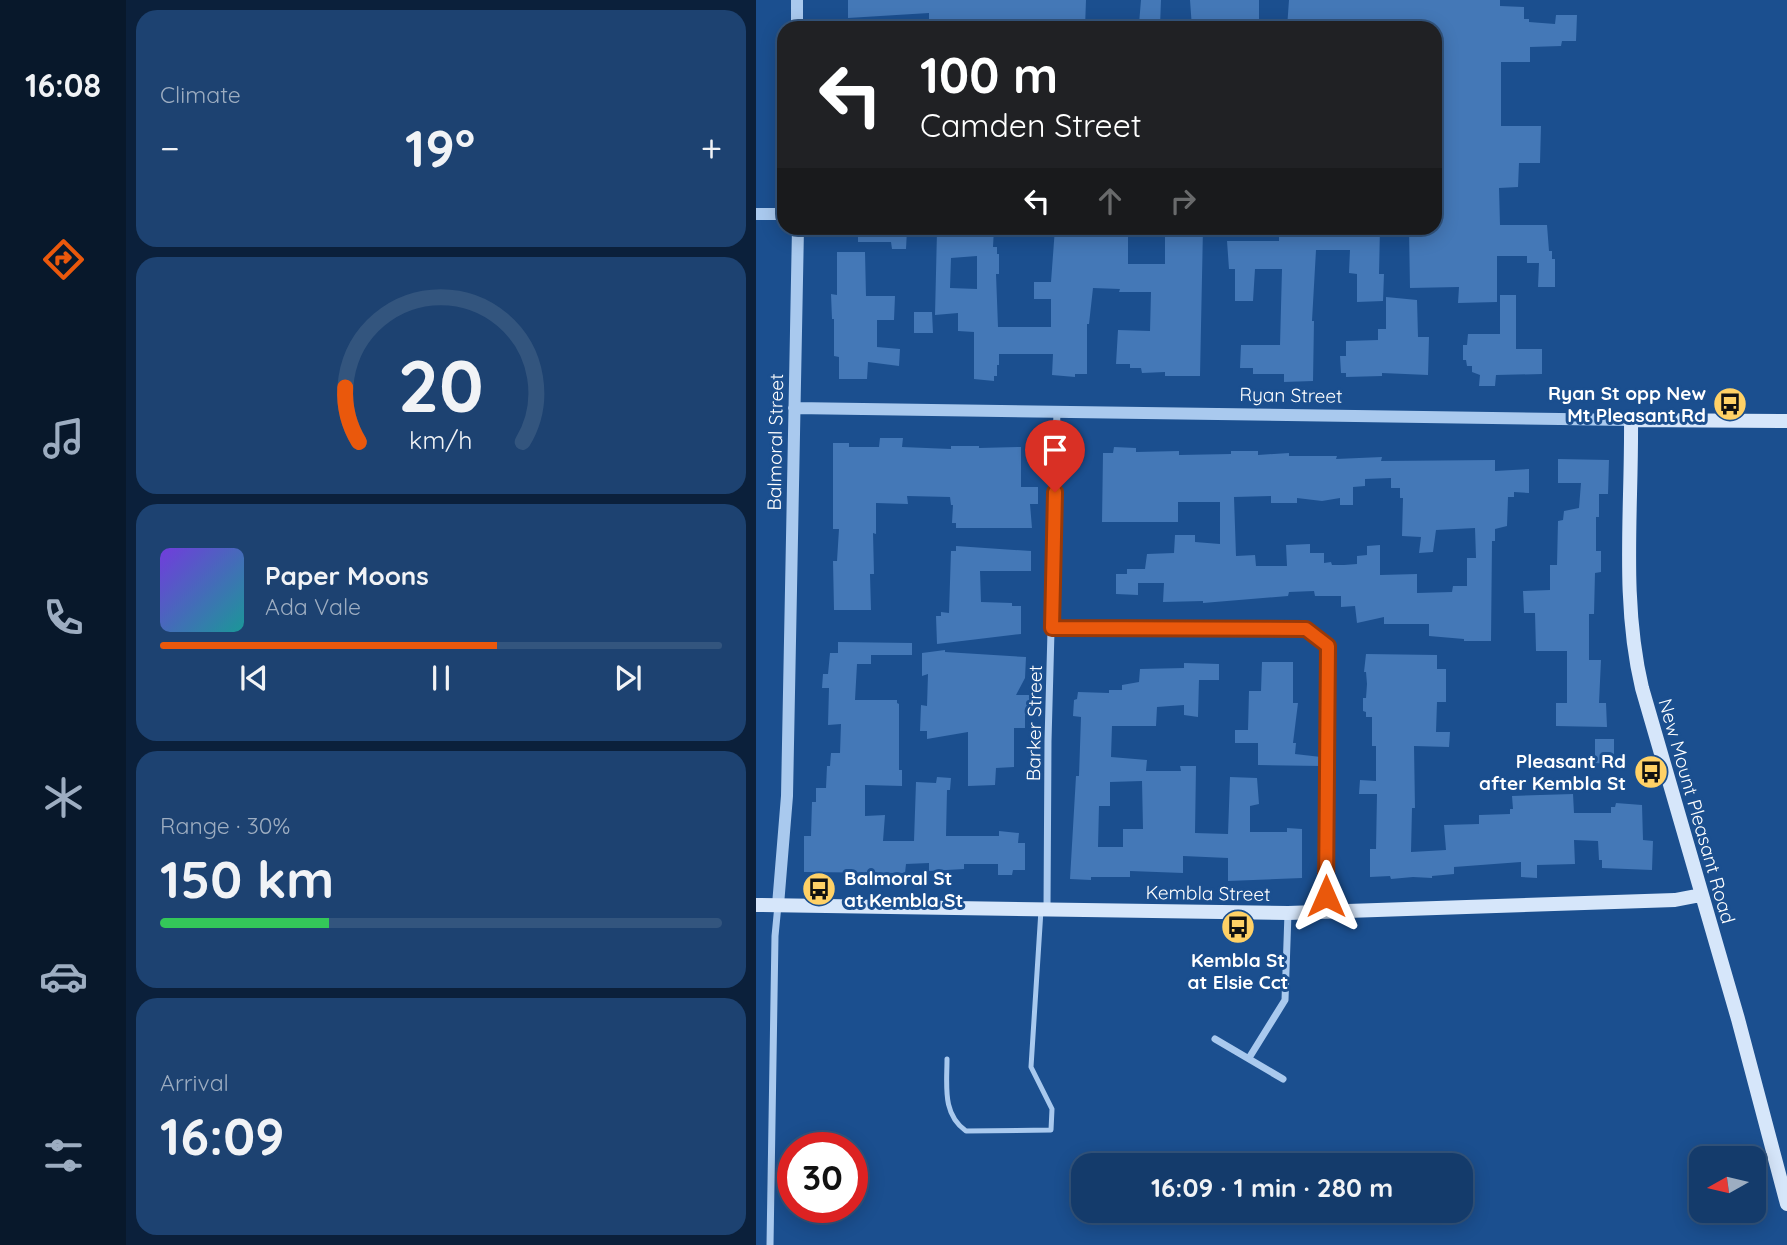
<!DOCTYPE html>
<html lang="en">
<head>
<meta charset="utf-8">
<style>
	:root { --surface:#143b6b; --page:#1d4271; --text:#f1f3f6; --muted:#9dadc1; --line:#33557e; --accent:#ea580c }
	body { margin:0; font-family:Quicksand,sans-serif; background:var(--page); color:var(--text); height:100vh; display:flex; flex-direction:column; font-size:26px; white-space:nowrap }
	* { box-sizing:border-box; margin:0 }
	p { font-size:23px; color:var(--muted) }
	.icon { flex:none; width:38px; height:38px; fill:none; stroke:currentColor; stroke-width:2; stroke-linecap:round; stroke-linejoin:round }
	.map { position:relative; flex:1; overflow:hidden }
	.panel { display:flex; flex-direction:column; gap:10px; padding:10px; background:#0b203b; width:630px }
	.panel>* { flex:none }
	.guide { position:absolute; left:21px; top:21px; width:665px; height:214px; border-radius:21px; box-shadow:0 4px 18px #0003,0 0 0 2px var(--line); background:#202124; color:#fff; overflow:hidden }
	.needle { width:46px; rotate:262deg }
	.fabs { position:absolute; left:933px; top:1146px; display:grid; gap:14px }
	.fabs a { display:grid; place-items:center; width:77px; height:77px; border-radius:14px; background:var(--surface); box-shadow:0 4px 18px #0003,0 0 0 2px var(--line); font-size:35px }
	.speed { position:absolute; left:21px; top:1132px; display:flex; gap:14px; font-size:35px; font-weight:700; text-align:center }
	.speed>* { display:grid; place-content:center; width:91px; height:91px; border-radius:50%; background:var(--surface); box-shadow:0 4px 18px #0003,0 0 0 2px var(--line); line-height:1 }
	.speed .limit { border:10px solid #d22; background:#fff; color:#111 }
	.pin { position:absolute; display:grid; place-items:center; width:60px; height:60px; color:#fff; margin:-72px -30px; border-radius:50% 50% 50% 0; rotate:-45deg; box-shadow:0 0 7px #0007 }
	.pin .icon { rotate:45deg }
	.me { position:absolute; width:77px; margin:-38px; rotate:0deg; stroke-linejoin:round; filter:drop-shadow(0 0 5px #0008) }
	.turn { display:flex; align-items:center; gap:24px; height:147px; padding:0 28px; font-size:32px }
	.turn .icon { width:91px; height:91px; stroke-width:2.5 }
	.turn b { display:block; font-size:49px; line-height:60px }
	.lanes { display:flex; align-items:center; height:66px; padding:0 28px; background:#0003; justify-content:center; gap:35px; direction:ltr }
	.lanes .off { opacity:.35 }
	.big { font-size:52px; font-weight:700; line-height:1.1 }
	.panel .tile { flex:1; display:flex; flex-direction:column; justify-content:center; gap:10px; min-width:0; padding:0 24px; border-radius:21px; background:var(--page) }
	.panel .dial { align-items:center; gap:0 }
	.dial svg { height:182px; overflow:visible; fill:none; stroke:var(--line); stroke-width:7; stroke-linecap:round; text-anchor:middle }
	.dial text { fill:var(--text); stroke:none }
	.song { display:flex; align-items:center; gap:21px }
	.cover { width:84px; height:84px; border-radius:10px; background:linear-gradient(135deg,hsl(260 70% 55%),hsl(180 70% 35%)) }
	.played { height:7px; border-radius:4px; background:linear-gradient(90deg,var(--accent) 60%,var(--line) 60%) }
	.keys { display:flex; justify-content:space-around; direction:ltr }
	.heat { display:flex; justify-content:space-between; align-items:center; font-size:38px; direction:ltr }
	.charge { height:10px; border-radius:5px; background:linear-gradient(90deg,#34c759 30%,var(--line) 0) }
	.trip { position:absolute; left:315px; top:1153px; width:402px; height:70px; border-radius:21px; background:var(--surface); box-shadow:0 4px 18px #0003,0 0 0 2px var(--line); font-weight:700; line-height:70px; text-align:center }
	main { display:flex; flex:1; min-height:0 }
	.dock { display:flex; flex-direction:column; width:126px; justify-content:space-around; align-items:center; background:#08182b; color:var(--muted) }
	.dock .icon { width:49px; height:49px }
	.dock .on { color:var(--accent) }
	.dock b { font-size:32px; color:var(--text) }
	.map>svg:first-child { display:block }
	.building { fill:#4478b7; fill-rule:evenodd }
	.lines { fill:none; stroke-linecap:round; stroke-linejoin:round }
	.service { stroke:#a9c9ee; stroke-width:5 }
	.minor { stroke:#a9c9ee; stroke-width:7 }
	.tertiary { stroke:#a9c9ee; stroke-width:12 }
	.secondary { stroke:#d6e6fa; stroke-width:14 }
	.route-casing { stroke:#983908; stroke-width:18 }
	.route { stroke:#ea580c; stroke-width:12 }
	.labels { text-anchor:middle; stroke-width:6; stroke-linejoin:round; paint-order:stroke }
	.poi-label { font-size:19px; font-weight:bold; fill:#fff; stroke:#1b4f8f; text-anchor:end }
	.street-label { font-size:19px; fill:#fff; stroke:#1b4f8f }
</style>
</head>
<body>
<main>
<nav class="dock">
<b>16:08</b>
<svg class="icon on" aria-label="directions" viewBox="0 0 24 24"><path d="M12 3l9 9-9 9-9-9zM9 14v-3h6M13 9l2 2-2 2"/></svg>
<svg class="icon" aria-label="music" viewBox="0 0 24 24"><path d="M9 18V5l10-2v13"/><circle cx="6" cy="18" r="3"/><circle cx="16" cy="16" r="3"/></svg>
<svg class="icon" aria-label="phone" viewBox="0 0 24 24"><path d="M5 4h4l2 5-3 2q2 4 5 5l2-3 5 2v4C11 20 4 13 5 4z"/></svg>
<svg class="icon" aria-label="climate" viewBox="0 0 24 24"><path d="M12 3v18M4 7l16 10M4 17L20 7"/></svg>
<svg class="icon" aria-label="car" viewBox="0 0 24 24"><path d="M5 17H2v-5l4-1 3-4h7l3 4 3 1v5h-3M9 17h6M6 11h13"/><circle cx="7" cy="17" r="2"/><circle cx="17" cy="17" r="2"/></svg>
<svg class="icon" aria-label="filters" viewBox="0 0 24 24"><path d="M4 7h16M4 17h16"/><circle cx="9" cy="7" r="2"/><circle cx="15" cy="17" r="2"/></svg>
</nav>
<section class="panel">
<div class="tile"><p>Climate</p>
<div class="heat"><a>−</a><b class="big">19°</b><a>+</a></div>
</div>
<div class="tile dial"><svg viewBox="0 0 100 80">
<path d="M14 69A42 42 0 1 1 86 69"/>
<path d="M14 69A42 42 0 0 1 8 45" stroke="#ea580c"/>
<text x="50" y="56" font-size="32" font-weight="700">20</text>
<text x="50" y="72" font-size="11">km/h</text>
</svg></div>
<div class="tile">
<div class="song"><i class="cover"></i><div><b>Paper Moons</b><p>Ada Vale</p></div></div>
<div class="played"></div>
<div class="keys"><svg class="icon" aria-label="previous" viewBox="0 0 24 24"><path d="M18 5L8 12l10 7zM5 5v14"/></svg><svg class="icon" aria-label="pause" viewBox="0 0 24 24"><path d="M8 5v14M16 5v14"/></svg><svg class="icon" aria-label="next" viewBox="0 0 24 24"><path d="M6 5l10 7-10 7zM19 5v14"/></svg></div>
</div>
<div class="tile"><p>Range · 30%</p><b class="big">150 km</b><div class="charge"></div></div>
<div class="tile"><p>Arrival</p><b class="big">16:09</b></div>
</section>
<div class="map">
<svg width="1031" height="1245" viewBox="0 0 1031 1245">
	<rect width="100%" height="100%" fill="#1b4f8f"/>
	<path class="building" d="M 92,0 L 330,0 L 329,28 L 173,26 L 173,13 L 92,18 Z
		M 385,0 L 405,0 L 404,26 L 400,25 L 400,28 L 388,28 L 388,25 L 383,24 Z
		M 434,0 L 503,0 L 503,22 L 495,22 L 495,26 L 490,28 L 436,28 Z
		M 533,0 L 744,0 L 744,6 L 768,7 L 768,19 L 773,19 L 773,22 L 799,24 L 800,15 L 821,15 L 820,41 L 806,41 L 805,46 L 774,47 L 774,62 L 745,62 L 745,126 L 785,126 L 784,163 L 763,163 L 762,187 L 743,188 L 744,225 L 791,225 L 793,251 L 796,251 L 796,259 L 799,259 L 799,287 L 782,287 L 783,263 L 771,263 L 771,256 L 741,256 L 741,302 L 702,303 L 703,287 L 654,288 L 653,228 L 679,228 L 680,223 L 679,28 L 531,28 Z
		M 220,228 L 238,228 L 237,247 L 241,247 L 241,254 L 243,254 L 243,274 L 240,274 L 242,327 L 295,327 L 295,299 L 278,299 L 278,282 L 295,282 L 299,228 L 332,228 L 332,234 L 334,235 L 365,236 L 372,234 L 372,264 L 409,264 L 409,228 L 447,228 L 444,376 L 409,376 L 409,372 L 386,373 L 385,368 L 374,368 L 374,364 L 360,364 L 362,330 L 394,331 L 395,292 L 363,292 L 364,289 L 337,288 L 333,324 L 331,324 L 331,374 L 319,374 L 319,377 L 296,375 L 297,354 L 243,354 L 243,365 L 241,365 L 241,376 L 238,376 L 238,381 L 218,379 L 218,332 L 202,331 L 202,313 L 179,315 L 181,231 L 220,232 ZM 221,256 L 221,289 L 194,288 L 195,258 Z
		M 523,228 L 624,228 L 623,274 L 628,274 L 627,301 L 601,302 L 601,274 L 593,273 L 594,250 L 560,250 L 556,321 L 558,321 L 557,381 L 528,382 L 528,374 L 497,374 L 497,368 L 484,368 L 485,345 L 524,345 L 526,269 L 499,269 L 497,301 L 479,301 L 479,269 L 473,269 L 471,241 L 523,241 Z
		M 102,229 L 151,230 L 150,249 L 136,249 L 135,242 L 102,242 Z
		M 81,252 L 109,252 L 110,296 L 139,296 L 138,320 L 121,320 L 121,347 L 144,349 L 143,366 L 112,362 L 111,379 L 83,379 L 83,357 L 78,356 L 78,319 L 76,319 L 75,294 L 81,295 Z
		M 744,295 L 760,295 L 760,349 L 786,349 L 786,374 L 740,375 L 739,386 L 723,386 L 724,375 L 716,372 L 716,366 L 711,366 L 710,360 L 707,360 L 707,345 L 711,345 L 712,334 L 744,334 Z
		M 630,297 L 661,300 L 662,337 L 673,337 L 672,375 L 626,373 L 626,376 L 590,377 L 590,373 L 585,373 L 584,356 L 590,356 L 590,341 L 622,340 L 622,329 L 630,329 Z
		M 158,312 L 176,312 L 177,333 L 158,333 Z
		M 124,438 L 147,438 L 146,447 L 195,449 L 195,446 L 223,446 L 223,448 L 265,447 L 265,487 L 282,487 L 282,504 L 274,504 L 276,528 L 200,528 L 200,523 L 196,523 L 197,505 L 195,505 L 194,497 L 151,496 L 152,504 L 120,503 L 120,534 L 117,533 L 118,574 L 114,574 L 115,610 L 78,610 L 77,561 L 81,561 L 83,529 L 77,529 L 77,443 L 93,443 L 93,447 L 123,447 Z
		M 358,447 L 380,448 L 380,452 L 423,451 L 423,455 L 475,454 L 475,451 L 502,451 L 502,455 L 533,453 L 533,456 L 581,456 L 580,459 L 626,457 L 625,461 L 739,460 L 739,471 L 773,469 L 773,493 L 758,492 L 758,497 L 752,497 L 751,526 L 739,529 L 739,541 L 736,541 L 735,641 L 708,641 L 708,639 L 673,636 L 673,624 L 628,624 L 628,617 L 601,623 L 599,606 L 585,607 L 585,596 L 559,596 L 558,591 L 533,592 L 532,596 L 447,603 L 447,601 L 407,602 L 408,583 L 382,583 L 382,595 L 360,594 L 360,574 L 371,574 L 371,569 L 389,569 L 391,554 L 418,553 L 419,535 L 439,535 L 439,542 L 464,544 L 464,502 L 422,502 L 422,522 L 346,522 L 347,453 L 357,453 ZM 635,478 L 635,488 L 644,488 L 644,498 L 647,498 L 646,536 L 665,537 L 663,553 L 677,552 L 680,530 L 719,528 L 720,558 L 711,558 L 711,586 L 697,586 L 696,592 L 661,593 L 661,574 L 624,575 L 624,545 L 611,546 L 611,555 L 601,556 L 601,564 L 588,565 L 576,565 L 575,562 L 568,563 L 568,553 L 554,553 L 554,544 L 530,545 L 531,566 L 500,566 L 499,555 L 480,556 L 478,497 L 515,496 L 515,503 L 541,503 L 541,498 L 566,501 L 584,498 L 584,505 L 597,505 L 597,487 L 609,486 L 609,479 Z
		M 802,459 L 853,460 L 852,494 L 843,494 L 843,517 L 840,517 L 840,551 L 845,551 L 845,572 L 839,573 L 838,614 L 833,614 L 833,660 L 845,660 L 843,703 L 850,703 L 851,727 L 800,726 L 800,703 L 811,703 L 811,651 L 780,651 L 779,613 L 768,613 L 767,591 L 794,590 L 794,565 L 801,565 L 802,521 L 807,520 L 808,511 L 823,508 L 825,483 L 802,483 Z
		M 200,546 L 275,551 L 275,571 L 224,571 L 225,602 L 256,603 L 256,606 L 265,606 L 265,634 L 181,644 L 180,616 L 185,616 L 185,612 L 193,613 L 195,551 L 200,551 Z
		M 82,642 L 156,643 L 156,655 L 115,655 L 115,664 L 101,664 L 99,700 L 141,700 L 141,703 L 143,704 L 143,770 L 146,770 L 146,786 L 109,785 L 109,816 L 129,815 L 127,841 L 158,841 L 160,782 L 180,783 L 181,777 L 195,778 L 194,790 L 191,790 L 190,836 L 243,836 L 243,831 L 263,833 L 262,843 L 269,843 L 269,870 L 257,870 L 256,875 L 242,875 L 242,864 L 208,864 L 208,869 L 173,871 L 173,863 L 150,864 L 149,873 L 48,872 L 48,836 L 55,836 L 56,802 L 60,802 L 60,788 L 70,788 L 71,766 L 74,766 L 75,753 L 84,753 L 85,724 L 72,725 L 73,688 L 66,688 L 67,674 L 72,674 L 74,653 L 82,653 Z
		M 189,650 L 189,652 L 270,657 L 269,678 L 260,695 L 273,695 L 273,714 L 269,715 L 269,728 L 258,728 L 258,767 L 240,768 L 239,785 L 212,786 L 212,732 L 171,739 L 171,731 L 164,731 L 165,705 L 171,706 L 172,674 L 166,676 L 166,653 Z
		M 610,654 L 681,655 L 681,669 L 690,669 L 690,702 L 681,702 L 680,732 L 694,732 L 693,747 L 658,746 L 659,808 L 656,808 L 655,852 L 690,850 L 688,825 L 723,824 L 723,815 L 754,814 L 754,809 L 757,809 L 756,796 L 817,794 L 818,813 L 855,813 L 855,807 L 859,807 L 860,803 L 886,805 L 887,840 L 897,841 L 896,870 L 846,868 L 846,860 L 843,860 L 842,841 L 818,840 L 819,864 L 781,865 L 781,878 L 765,877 L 765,862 L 698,867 L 698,874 L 676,876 L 676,878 L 657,877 L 635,879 L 634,876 L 614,877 L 614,849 L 620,849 L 621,794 L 603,794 L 604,780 L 620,781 L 620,746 L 616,746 L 616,717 L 610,717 L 610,712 L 607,711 L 607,698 L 610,698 L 611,684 L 610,672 L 608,672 Z
		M 506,662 L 537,662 L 537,703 L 542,703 L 537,743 L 540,743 L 539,754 L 565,757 L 565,766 L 502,765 L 502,743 L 479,743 L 479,730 L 492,730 L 493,691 L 505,691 Z
		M 428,663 L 463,664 L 463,680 L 443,680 L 442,717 L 428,715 L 428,705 L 401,707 L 400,726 L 356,726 L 355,757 L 391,760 L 390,771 L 425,771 L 424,766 L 440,766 L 439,833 L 472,834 L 474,777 L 501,778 L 503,804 L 494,806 L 494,832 L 531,832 L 531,828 L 546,829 L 546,878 L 472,881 L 472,858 L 427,856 L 427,873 L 374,871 L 374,877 L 335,877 L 335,880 L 314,879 L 320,776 L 323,776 L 325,717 L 317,716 L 318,700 L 321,699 L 322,692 L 353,693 L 353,690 L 366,690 L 366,685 L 383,682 L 384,669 L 428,668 ZM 386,781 L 387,829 L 367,829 L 367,847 L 342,847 L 343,806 L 354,806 L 354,782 Z
		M 839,739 L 858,739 L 858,764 L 839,763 Z"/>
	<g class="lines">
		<path class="service" d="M 191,1059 C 191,1086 186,1114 210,1131 L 295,1130 L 296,1109 L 275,1067 L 285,910"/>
		<path class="minor" d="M 296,628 L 550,629 L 572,646 L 570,912
			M 291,909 L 292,741 L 301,411
			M 459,1039 L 527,1079
			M 493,1058 L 529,1000 L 532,913
			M 14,1245 L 19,936 L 22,905"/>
		<path class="tertiary" d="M 41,0 L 41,28
			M 0,214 L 28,214
			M 38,408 L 875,420
			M 22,905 L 31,796 L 42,228"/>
		<path class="secondary" d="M 1031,421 L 875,420 C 876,509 865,600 886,688 L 982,1019 L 1031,1204
			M 0,905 L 532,913 L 919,900 L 945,895"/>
	</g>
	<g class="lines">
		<g class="route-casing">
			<path id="route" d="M 299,492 L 296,628 L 550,629 L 572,646 L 570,896"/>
		</g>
		<use href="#route" class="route"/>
	</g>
	<defs>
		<g id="bus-disc" transform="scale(1.75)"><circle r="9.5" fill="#ffd166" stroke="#1b4f8f"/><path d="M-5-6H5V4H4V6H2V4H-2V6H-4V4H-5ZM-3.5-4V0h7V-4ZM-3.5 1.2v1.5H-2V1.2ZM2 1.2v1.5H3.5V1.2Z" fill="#111"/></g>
	</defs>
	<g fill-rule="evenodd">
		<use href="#bus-disc" x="974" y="404"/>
		<use href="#bus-disc" x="895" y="772"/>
		<use href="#bus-disc" x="63" y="889"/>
		<use href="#bus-disc" x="482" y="927"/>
	</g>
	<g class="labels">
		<g class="poi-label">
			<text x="950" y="400">Ryan St opp New<tspan x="950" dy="22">Mt Pleasant Rd</tspan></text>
			<text x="870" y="768">Pleasant Rd<tspan x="870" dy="22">after Kembla St</tspan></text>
			<text x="88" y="885" text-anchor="start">Balmoral St<tspan x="88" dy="22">at Kembla St</tspan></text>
			<text x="482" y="967" text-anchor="middle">Kembla St<tspan x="482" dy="22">at Elsie Cct</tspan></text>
		</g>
		<g class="street-label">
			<text transform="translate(535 395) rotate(1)" y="7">Ryan Street</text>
			<text transform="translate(19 442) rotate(-89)" y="7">Balmoral Street</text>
			<text transform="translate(278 723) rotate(-89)" y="7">Barker Street</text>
			<text transform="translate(941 811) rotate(74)" y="7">New Mount Pleasant Road</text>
			<text transform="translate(452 893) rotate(1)" y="7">Kembla Street</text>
		</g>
	</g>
</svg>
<div class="fabs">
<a><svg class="needle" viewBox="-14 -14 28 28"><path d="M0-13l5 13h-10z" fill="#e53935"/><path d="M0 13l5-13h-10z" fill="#9dadc1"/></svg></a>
</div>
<div class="speed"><div class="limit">30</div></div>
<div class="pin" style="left:299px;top:492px;background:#d93025"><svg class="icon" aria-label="arrive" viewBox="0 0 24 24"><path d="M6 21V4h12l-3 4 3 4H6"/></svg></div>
<svg class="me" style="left:570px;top:896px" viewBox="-20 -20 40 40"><path d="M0-17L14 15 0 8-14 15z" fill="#ea580c" stroke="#fff" stroke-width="4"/></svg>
<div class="trip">16:09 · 1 min · 280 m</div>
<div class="guide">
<div class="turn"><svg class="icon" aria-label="left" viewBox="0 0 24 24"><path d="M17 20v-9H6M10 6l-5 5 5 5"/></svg><div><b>100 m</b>Camden Street</div></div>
<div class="lanes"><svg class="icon" aria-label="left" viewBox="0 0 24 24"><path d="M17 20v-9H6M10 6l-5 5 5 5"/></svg><svg class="icon off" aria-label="ahead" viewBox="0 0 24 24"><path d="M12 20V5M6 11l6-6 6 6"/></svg><svg class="icon off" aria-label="right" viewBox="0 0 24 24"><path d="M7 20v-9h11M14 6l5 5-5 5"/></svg></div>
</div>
</div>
</main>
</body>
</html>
